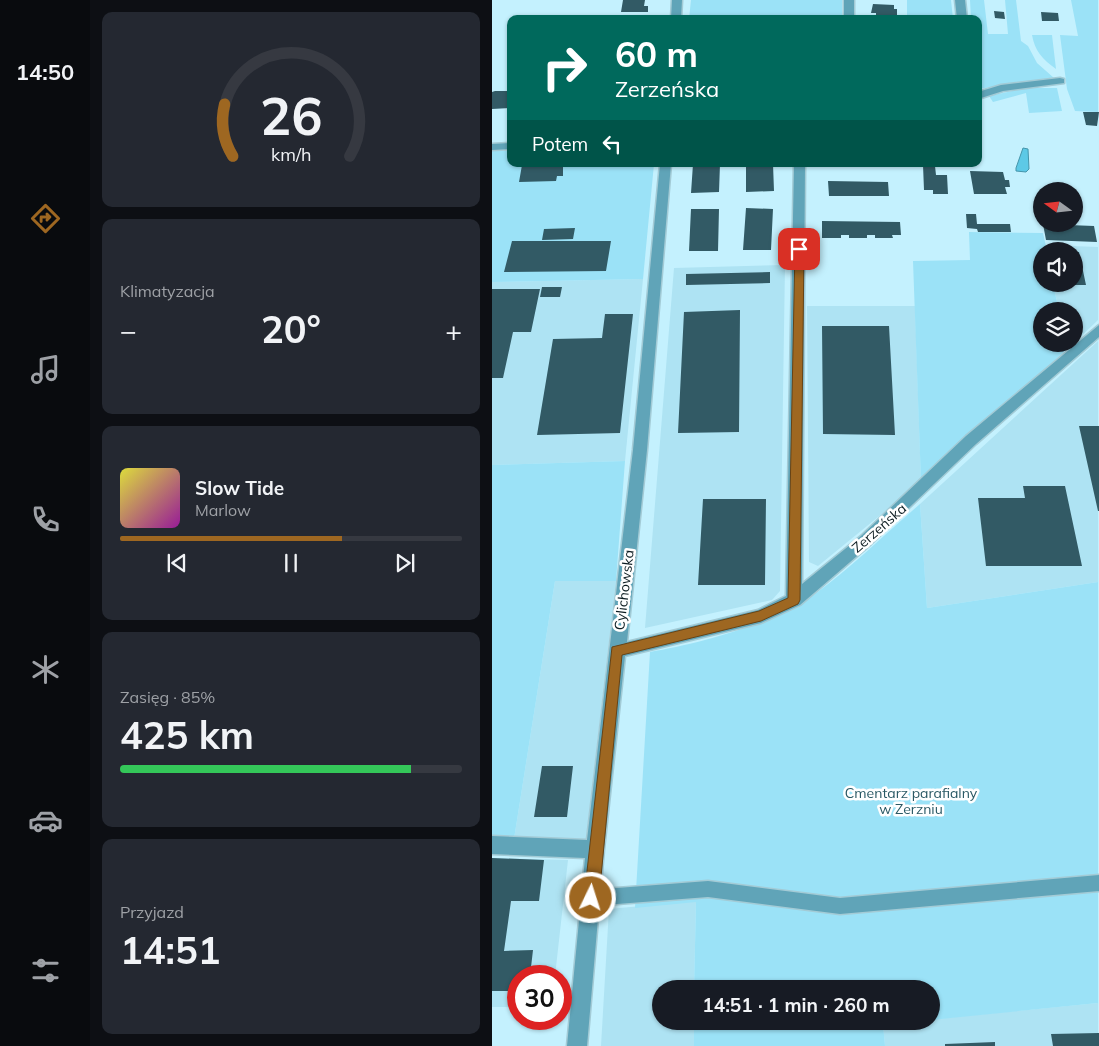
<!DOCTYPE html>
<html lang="pl">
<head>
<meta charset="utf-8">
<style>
	:root { --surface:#171b24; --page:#242831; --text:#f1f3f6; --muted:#9ea1a6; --line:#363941; --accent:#9e6721 }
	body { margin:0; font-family:Mulish,sans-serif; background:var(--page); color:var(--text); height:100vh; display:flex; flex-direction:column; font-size:19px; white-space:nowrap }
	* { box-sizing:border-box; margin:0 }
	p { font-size:16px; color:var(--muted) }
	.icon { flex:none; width:28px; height:28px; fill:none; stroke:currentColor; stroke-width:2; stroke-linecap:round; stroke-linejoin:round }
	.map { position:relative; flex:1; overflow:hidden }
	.panel { display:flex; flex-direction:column; gap:12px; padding:12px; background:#0d0f14; width:402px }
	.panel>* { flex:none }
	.guide { position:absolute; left:15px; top:15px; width:475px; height:152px; border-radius:10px; box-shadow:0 1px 4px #0004; background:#00695c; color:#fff; overflow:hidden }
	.needle { width:32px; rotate:285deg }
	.fabs { position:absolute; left:541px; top:182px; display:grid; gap:10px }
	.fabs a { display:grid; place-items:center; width:50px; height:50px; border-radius:50%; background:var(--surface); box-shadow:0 1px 4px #0004; font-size:25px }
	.speed { position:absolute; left:15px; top:965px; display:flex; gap:10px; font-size:25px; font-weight:700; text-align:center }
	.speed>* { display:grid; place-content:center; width:65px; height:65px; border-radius:50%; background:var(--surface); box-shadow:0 1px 4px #0004; line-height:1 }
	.speed .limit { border:8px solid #d22; background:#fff; color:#111 }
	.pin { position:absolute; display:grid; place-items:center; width:42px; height:42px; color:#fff; margin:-21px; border-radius:10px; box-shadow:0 2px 8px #0006 }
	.me { position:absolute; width:55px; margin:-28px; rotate:4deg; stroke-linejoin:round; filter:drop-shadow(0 0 4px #0008) }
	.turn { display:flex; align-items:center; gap:18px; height:105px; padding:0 25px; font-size:22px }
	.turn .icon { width:65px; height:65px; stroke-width:2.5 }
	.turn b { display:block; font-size:35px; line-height:42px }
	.then { display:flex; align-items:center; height:48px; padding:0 25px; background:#0003; gap:10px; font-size:19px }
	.big { font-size:38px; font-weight:700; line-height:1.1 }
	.panel .tile { flex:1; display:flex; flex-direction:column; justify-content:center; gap:8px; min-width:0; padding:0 18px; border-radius:10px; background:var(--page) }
	.panel .dial { align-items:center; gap:0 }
	.dial svg { height:130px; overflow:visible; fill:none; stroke:var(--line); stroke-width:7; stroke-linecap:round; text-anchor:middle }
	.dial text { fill:var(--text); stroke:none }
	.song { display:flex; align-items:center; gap:15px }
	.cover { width:60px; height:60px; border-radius:8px; background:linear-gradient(135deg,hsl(60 70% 55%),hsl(300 70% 35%)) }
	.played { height:5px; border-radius:2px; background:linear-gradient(90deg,var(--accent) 65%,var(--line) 65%) }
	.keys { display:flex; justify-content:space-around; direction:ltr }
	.heat { display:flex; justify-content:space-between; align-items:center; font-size:28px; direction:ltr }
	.charge { height:8px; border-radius:4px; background:linear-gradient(90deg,#34c759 85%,var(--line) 0) }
	.trip { position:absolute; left:160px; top:980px; width:288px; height:50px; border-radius:25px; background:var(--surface); box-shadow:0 1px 4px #0004; font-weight:700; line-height:50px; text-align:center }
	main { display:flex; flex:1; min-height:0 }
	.tabs { display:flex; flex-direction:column; width:90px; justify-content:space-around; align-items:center; background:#090b0e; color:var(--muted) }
	.tabs .icon { width:35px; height:35px }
	.tabs .active { color:var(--accent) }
	.tabs b { font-size:22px; color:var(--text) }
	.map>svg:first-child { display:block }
	.built { fill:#aee3f3 }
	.green { fill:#9be2f7 }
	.water { fill:#5dc9e6; stroke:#4595ab }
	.building { fill:#325a65 }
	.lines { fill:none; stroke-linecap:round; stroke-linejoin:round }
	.lane-casing { stroke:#a3cbd6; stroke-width:3 }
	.street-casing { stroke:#a3cbd6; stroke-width:3 }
	.lane { fill:#60a4b8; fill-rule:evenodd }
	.street { fill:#60a4b8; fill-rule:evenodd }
	.route { fill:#9e6721; stroke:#674315 }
	.labels { text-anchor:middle; stroke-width:5; stroke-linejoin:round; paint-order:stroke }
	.street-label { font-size:14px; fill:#0c1c21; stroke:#fff }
	.park-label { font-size:14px; fill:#295864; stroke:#fff }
</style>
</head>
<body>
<main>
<nav class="tabs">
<b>14:50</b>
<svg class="icon active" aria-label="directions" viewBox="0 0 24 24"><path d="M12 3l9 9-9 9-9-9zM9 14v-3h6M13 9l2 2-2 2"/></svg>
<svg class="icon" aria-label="music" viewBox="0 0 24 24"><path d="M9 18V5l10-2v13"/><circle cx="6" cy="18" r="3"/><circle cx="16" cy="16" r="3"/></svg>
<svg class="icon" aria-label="phone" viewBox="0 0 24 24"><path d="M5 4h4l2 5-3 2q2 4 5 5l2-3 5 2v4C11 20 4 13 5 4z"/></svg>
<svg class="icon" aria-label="climate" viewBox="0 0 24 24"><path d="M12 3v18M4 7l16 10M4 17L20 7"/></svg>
<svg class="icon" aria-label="car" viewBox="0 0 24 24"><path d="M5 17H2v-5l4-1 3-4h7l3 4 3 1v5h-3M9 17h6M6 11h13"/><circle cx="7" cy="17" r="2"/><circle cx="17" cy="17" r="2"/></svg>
<svg class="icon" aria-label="filters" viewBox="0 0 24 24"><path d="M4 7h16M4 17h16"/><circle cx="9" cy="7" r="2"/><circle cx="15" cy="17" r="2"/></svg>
</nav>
<section class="panel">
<div class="tile dial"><svg viewBox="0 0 100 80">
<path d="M14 69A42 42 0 1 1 86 69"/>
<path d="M14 69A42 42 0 0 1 9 37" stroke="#9e6721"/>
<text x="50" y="56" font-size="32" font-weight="700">26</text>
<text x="50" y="72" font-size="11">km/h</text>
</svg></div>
<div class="tile"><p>Klimatyzacja</p>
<div class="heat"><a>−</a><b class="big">20°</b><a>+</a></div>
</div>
<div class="tile">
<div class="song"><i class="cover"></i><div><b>Slow Tide</b><p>Marlow</p></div></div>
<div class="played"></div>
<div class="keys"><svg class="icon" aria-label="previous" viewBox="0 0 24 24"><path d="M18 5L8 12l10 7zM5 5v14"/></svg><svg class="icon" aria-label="pause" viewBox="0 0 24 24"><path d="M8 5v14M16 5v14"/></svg><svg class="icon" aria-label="next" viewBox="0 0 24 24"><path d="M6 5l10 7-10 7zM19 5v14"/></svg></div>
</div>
<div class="tile"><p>Zasięg · 85%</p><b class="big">425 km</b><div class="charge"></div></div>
<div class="tile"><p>Przyjazd</p><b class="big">14:51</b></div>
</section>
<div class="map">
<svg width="607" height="1046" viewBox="0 0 607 1046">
	<rect width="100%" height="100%" fill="#c4f1fe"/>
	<path class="built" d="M 554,245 L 606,247 L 606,320 L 583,342 L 582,311 L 567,311 L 561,284 L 582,284 L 582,251 L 555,251 Z
		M 293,265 L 288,591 L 280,600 L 153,628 L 182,268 Z
		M 151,279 L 133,461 L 0,465 L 0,282 Z
		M 315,306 L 423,306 L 429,482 L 326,566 L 317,562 Z
		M 606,341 L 606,582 L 435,608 L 428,504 Z
		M 63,581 L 124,581 L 94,839 L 22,839 Z
		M 0,858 L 76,860 L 63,976 L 26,976 L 26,1007 L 0,1007 Z
		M 204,901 L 202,989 L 169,989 L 169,1021 L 202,1021 L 202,1046 L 109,1046 L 117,909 Z
		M 606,1003 L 606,1046 L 393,1046 L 391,1024 Z"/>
	<path class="green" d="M 199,0 L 350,0 L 350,19 L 197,19 Z
		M 415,0 L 459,0 L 461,19 L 428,19 L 415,15 Z
		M 478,0 L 492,0 L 496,34 L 516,34 L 513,0 L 524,0 L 529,41 L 536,46 L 545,63 L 562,78 L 486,89 L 486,19 L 479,19 Z
		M 579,0 L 606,0 L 606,112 L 583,111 L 575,89 L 568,35 L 586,36 Z
		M 540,35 L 560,35 L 564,69 C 550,59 543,51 540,35 Z
		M 534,88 L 565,88 L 570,111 L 537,113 L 534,93 L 501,102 L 497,96 Z
		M 0,151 L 19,151 L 19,164 L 162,164 L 151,279 L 0,282 Z
		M 477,232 L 551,233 L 555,251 L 550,251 L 550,284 L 561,284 L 567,311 L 550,311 L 550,344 L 573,344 L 574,350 L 429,482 L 421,261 L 478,260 Z
		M 133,461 L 124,581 L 63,581 L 22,839 L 0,839 L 0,465 Z
		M 428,504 L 435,608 L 606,582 L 606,1003 L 439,1020 L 439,989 L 202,989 L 204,902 L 143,908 L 158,652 C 207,644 284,623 323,594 C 360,567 393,534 428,504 Z
		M 202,1021 L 423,1021 L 391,1024 L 393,1046 L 202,1046 Z"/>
	<path class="water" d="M 531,148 L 536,149 L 537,169 L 534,172 L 524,171 L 524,168 Z"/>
	<path class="building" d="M 131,0 L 153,0 L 152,6 L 156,6 L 156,12 L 129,12 Z
		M 381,4 L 402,5 L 402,9 L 405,9 L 405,19 L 384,19 L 384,13 L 379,13 Z
		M 502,11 L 512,12 L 513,19 L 503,18 Z
		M 549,12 L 566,13 L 567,21 L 550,21 Z
		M 3,91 L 19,91 L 19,108 L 0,109 L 0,92 Z
		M 591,112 L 607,112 L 605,126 L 594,125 Z
		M 71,164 L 71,176 L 65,176 L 64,181 L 27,182 L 30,165 L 54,166 L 54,165 Z
		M 201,164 L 228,164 L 227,192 L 199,193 Z
		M 254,164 L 281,164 L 282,191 L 254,192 Z
		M 431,165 L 443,166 L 444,175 L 455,175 L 456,194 L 441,194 L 441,190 L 432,190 Z
		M 478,171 L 511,172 L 513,180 L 517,180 L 518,187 L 513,187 L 515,194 L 482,194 Z
		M 336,181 L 396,182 L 397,196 L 337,196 Z
		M 254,208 L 281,209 L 279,250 L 251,250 Z
		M 199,209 L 227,209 L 226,251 L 197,251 Z
		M 474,214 L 484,214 L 485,224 L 518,224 L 519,232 L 486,232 L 485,229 L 475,228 Z
		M 330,221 L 408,222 L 409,235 L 400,235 L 401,238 L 383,238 L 383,235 L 375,235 L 375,238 L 357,238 L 357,235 L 349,235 L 349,238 L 330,238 Z
		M 551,224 L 602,226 L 605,242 L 554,240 Z
		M 83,228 L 81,239 L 50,240 L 52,229 Z
		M 20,241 L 119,241 L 114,271 L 12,272 Z
		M 582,252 L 587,252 L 594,285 L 582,285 Z
		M 278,272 L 278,283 L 194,285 L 194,274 Z
		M 50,287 L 70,287 L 68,297 L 48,297 Z
		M 0,289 L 48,289 L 39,332 L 21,332 L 11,378 L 0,378 Z
		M 248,310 L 247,432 L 186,433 L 192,312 Z
		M 113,314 L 141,314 L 128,433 L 45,435 L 61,339 L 110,338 Z
		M 330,326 L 397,326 L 403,435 L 331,434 Z
		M 587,426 L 607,426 L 607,511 L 606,511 Z
		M 531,486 L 573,486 L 590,566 L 494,566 L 486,498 L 533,498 Z
		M 211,499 L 274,499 L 273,585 L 206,585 Z
		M 50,766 L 81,766 L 75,817 L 42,817 Z
		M 0,858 L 52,860 L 47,901 L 19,901 L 12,951 L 41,950 L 38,976 L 26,976 L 26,991 L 0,991 Z
		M 607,1033 L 607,1046 L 561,1046 L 559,1034 Z
		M 503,1042 L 503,1046 L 453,1046 L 453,1044 Z"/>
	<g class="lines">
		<g class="lane-casing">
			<path id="lane" d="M 607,875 L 607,891 L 348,914 L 216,897 L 99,906 L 93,904 L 91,898 L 93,892 L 99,890 L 216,881 L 348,898 Z"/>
		</g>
		<g class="street-casing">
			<path id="street" d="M 180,0 L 190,0 L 189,19 L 179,19 Z
				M 352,0 L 362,0 L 362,19 L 352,19 Z
				M 463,0 L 473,0 L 475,19 L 465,19 Z
				M 568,78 L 572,79 L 572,83 L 511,91 L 486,99 L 486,92 L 509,85 Z
				M 19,143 L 19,149 L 0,150 L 0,144 Z
				M 168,164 L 179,164 L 155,450 L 135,642 L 266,610 L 294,596 L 302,164 L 313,164 L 310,584 L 369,536 L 474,436 L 607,325 L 607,337 L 484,444 L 379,544 L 308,605 L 269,623 L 133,656 L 112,849 L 95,1046 L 75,1046 L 93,858 L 0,854 L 0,836 L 95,840 L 141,450 Z"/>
		</g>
		<use href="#lane" class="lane"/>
		<use href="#street" class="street"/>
	</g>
	<path class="route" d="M 307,246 L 312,249 L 308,600 L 306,604 L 269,621 L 130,655 L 107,898 L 104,903 L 99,905 L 94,903 L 92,898 L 120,647 L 267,611 L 296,598 L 303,249 Z"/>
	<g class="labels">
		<g class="street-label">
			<text transform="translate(387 528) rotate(-41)" y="5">Zerzeńska</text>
			<text transform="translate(132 590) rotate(-83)" y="5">Cylichowska</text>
		</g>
		<g class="park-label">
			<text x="419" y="798">Cmentarz parafialny<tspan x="419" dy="16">w Zerzniu</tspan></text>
		</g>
	</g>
</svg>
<div class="fabs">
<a><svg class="needle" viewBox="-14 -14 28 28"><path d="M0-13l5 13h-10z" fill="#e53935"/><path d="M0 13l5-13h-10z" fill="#9ea1a6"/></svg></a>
<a><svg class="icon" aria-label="sound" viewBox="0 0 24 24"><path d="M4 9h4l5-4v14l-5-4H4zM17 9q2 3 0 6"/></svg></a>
<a><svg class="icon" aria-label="layers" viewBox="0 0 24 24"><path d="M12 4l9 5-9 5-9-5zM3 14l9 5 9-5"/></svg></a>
</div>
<div class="speed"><div class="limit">30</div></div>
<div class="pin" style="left:307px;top:249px;background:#d93025"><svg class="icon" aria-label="arrive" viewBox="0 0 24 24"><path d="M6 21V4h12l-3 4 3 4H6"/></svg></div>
<svg class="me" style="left:99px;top:898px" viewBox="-20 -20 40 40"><circle r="17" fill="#9e6721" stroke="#fff" stroke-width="3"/><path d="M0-11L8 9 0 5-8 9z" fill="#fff"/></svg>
<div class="trip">14:51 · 1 min · 260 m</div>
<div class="guide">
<div class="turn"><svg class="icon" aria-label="right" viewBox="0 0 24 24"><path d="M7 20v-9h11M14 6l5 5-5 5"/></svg><div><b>60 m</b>Zerzeńska</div></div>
<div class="then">Potem<svg class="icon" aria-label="left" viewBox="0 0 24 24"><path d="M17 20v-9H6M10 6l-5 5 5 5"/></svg></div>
</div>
</div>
</main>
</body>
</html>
